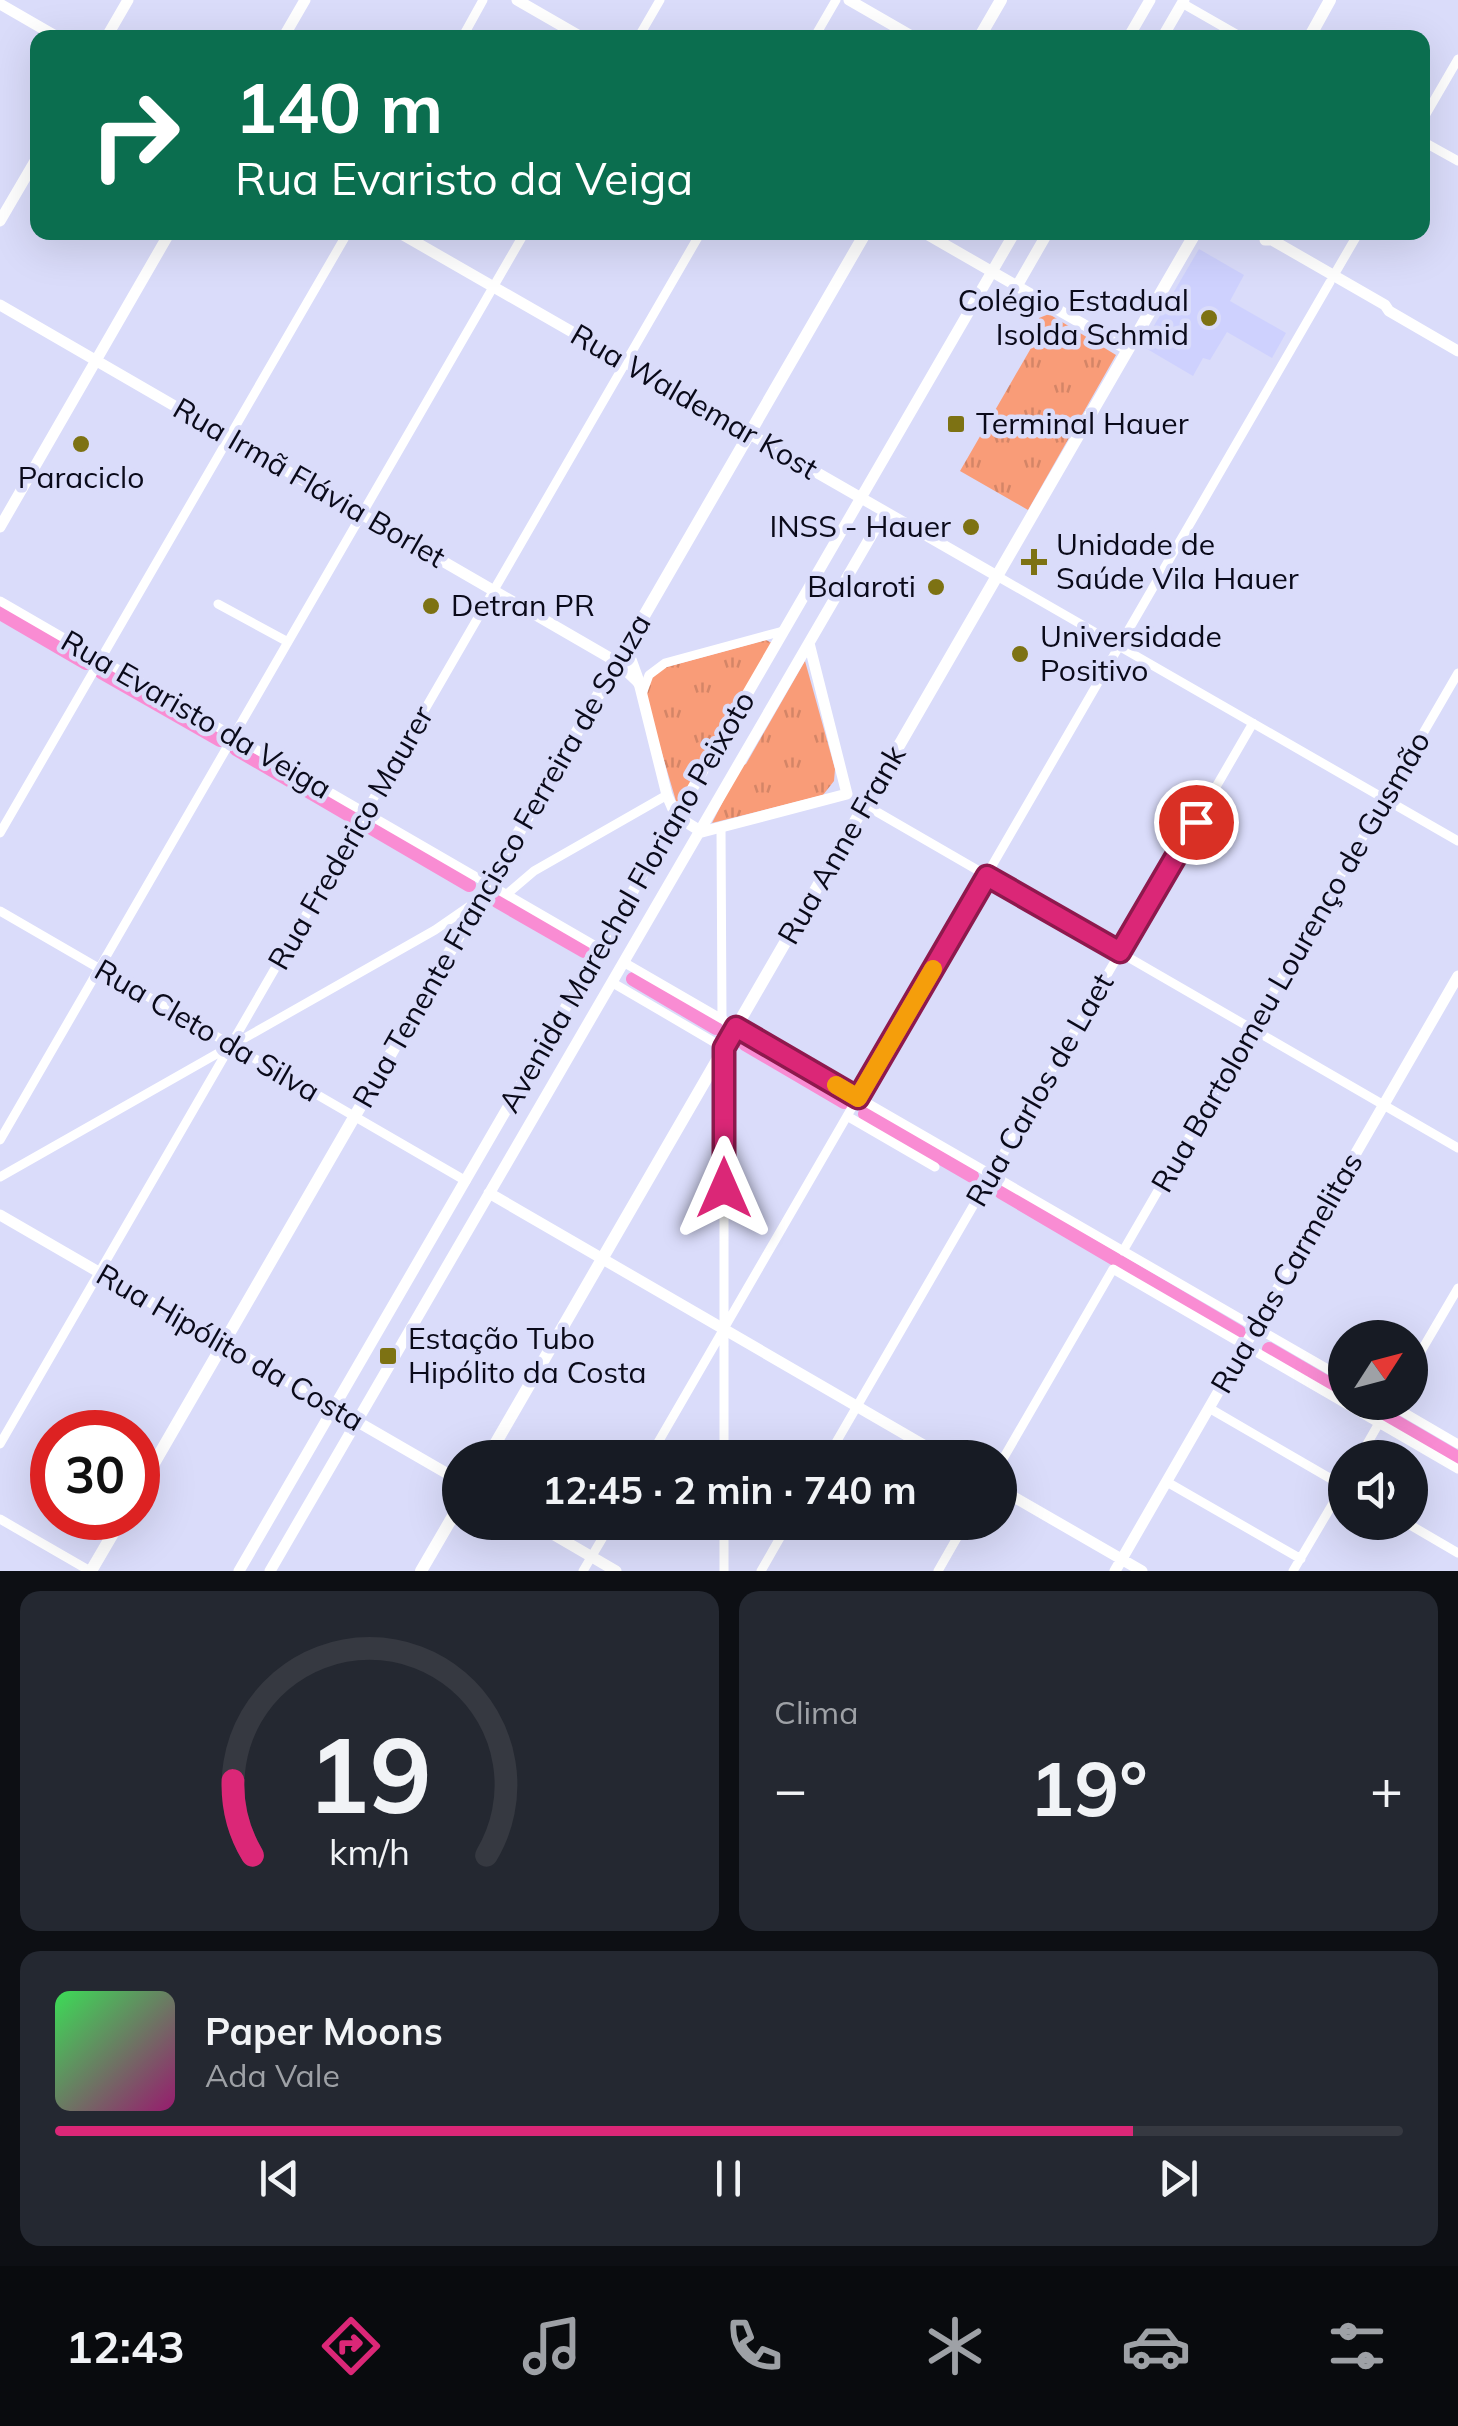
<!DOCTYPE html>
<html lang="pt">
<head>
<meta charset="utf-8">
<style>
	:root { --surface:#171b24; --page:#242831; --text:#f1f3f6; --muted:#9ea1a6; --line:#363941; --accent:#db2777 }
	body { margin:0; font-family:Mulish,sans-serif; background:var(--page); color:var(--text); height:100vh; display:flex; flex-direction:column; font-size:38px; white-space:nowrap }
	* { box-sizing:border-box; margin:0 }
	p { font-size:32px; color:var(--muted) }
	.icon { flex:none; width:55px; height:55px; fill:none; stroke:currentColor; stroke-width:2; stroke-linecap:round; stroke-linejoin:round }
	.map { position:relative; height:1571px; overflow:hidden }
	.details { display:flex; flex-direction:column; gap:20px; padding:20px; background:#0d0f14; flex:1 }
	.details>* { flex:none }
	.hud { position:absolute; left:30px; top:30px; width:1400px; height:210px; border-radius:20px; box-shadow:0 10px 40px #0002; background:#0b6e4f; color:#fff; overflow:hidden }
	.needle { width:65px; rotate:54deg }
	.controls { position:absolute; left:1328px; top:1320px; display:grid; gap:20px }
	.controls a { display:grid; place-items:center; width:100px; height:100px; border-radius:50%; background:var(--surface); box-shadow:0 10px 40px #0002; font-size:50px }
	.speed { position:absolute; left:30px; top:1410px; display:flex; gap:20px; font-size:50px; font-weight:700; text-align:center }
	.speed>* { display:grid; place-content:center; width:130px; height:130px; border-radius:50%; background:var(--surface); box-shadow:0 10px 40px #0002; line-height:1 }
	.speed .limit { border:15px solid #d22; background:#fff; color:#111 }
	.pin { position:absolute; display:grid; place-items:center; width:85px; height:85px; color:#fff; margin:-42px; border:5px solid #fff; border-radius:50%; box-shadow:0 2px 10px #0007 }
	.me { position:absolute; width:110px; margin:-55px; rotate:0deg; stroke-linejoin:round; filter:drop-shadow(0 0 8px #0008) }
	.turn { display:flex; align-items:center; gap:35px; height:210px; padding:0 40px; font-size:45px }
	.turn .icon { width:130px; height:130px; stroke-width:2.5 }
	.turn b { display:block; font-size:70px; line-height:85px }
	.big { font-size:75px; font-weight:700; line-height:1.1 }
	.details .widget { flex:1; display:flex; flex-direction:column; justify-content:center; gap:15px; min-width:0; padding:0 35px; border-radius:20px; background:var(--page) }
	.details .dial { align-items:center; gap:0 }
	.dial svg { height:260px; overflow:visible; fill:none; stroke:var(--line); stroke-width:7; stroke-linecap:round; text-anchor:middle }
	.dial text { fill:var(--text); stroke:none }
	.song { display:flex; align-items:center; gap:30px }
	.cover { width:120px; height:120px; border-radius:15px; background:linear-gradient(135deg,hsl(130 70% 55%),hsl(320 70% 35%)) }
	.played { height:10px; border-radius:5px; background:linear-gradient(90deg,var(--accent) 80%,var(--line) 80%) }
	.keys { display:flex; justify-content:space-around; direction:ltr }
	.heat { display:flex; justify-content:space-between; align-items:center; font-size:55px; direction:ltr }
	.details .tiles { flex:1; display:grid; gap:20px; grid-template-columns:1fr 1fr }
	.widget:last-child { grid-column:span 2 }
	.trip { position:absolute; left:442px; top:1440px; width:575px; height:100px; border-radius:50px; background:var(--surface); box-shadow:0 10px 40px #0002; font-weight:700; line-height:100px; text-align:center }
	.tabs { display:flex; height:160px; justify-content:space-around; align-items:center; background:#090b0e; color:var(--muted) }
	.tabs .icon { width:70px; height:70px }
	.tabs .current { color:var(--accent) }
	.tabs b { font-size:45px; color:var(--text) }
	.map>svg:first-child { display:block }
	.built { fill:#ced1fe }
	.park { fill:url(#park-tufts) }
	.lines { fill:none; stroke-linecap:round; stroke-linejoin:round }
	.river { stroke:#f98cd3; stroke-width:14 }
	.street { stroke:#fff; stroke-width:9 }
	.secondary { stroke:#fff; stroke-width:11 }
	.primary { stroke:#fff; stroke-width:12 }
	.route-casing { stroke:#8e194d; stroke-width:25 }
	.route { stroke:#db2777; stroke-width:18 }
	.slow { stroke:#f59e0b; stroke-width:18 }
	.poi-dot { fill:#7d7213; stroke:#dadcfa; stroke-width:4 }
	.labels { text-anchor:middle; stroke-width:9; stroke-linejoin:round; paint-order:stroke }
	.poi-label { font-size:30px; fill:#0a0a1a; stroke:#dadcfa; text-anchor:start }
	.street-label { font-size:30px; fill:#0a0a1a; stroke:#dadcfa }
</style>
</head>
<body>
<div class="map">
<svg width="1458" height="1571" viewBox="0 0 1458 1571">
	<defs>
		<pattern id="park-tufts" width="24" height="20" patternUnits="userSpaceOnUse" patternTransform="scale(2.5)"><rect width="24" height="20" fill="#f99c78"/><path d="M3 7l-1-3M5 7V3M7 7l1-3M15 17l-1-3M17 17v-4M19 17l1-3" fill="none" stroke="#d48567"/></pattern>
	</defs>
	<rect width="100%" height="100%" fill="#dadcfa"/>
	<path class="built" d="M 1199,249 L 1244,275 L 1230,301 L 1286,333 L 1272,358 L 1227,332 L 1210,360 L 1203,358 L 1193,376 L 1142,346 Z"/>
	<path class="park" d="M 1049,314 L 1116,355 L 1028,510 L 960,471 L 1038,336 L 1039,318 Z
		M 766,640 L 772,643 L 679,802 L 676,801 L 646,699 L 650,679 L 663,668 Z
		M 805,661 L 835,769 L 834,781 L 823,795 L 712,823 L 741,766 L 746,764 Z"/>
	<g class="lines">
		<path class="river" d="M 0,613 L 86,663
			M 101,672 L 220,740
			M 236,749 L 469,885
			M 497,901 L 584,951
			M 633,979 L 716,1028
			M 745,1044 L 844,1102
			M 865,1114 L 972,1176
			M 1001,1192 L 1239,1332
			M 1269,1349 L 1345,1393
			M 1362,1402 L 1458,1458"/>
		<path class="street" d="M 1182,3 L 1243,38
			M 462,38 L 483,0
			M 638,38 L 660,0
			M 814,38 L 836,0
			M 1422,121 L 1458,59
			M 1422,141 L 1458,161
			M 1334,275 L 1359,232
			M 997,576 L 1458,841
			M 0,601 L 599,948
			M 218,604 L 288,642
			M 642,694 L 649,675 L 665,663 L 783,631
			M 865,805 L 1458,1148
			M 721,827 L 722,1019
			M 0,833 L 348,232
			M 507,894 L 534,871 L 667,795
			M 0,911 L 466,1181
			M 625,963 L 1345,1379
			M 613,983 L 724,1048 L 724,1458
			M 847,1116 L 935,1167
			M 0,1140 L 525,232
			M 0,1177 L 435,930 L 477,901
			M 1123,1251 L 1458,673
			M 1410,1370 L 1458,1288
			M 1386,1402 L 1458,1444
			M 1209,1408 L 1345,1487
			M 0,1444 L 701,232
			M 649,1458 L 1330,282
			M 827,1458 L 1253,723
			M 1359,1458 L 1379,1423
			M 1000,1464 L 1113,1269 L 1458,1469
			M 1167,1482 L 1301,1559
			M 0,1519 L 90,1571
			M 724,1522 L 724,1571
			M 1405,1522 L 1458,1553
			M 583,1571 L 612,1522
			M 761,1571 L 789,1522
			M 938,1571 L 966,1522
			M 1293,1571 L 1345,1483"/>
		<path class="secondary" d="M 517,0 L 583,38
			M 849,0 L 915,38
			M 0,4 L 59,38
			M 106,38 L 128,0
			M 283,38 L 305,0
			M 1128,38 L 1150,0
			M 1162,38 L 1184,0
			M 0,221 L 38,156
			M 398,232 L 997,576
			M 923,232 L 1128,350
			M 1265,240 L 1272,240 L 1385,305 L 1389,311 L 1458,351
			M 1017,286 L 1048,232
			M 0,305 L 617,662 L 639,683 L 667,795 L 676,816 L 702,832 L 847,794
			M 0,527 L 170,232
			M 809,643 L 847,794
			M 489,1193 L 946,1458
			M 0,1215 L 460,1481
			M 1000,1489 L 1142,1571
			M 532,1522 L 616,1571
			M 239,1571 L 1015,232
			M 270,1571 L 885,512
			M 1115,1571 L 1458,976"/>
		<path class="primary" d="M 979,38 L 1001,0
			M 1309,38 L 1330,0
			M 626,647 L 639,683
			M 487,1458 L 1196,232
			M 138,1491 L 866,232
			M 91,1571 L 122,1518
			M 421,1571 L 460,1504"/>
	</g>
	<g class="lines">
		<g class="route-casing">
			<path id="route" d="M 724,1188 L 724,1048 L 736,1027 L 858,1098 L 987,876 L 1120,952 L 1196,822"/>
		</g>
		<use href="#route" class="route"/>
		<path class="slow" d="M 836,1085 L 858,1098 L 933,969"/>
	</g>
	<g class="poi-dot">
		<circle cx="1209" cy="318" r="10"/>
		<rect x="946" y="414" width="20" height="20" rx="5"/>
		<circle cx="81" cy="444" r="10"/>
		<circle cx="971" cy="527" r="10"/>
		<path d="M1029 547h10v10h10v10h-10v10h-10v-10h-10v-10h10z"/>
		<circle cx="936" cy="587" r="10"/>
		<circle cx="431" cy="606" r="10"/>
		<circle cx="1020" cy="654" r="10"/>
		<rect x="378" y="1346" width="20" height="20" rx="5"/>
	</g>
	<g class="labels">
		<g class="poi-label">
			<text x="1189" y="311" text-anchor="end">Colégio Estadual<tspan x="1189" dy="34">Isolda Schmid</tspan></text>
			<text x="976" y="434">Terminal Hauer</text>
			<text x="81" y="488" text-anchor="middle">Paraciclo</text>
			<text x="951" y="537" text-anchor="end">INSS - Hauer</text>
			<text x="1056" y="555">Unidade de<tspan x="1056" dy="34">Saúde Vila Hauer</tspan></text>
			<text x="916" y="597" text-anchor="end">Balaroti</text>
			<text x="451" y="616">Detran PR</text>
			<text x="1040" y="647">Universidade<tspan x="1040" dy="34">Positivo</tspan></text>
			<text x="408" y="1349">Estação Tubo<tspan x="408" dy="34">Hipólito da Costa</tspan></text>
		</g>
		<g class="street-label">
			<text transform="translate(694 402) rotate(30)" y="10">Rua Waldemar Kost</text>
			<text transform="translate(309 483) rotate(30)" y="10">Rua Irmã Flávia Borlet</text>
			<text transform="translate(196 715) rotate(30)" y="10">Rua Evaristo da Veiga</text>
			<text transform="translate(351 838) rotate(-60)" y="10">Rua Frederico Maurer</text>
			<text transform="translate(842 845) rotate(-60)" y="10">Rua Anne Frank</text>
			<text transform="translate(502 861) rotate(-60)" y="10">Rua Tenente Francisco Ferreira de Souza</text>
			<text transform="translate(627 902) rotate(-60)" y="10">Avenida Marechal Floriano Peixoto</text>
			<text transform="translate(1291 962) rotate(-60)" y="10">Rua Bartolomeu Lourenço de Gusmão</text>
			<text transform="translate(207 1031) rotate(30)" y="10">Rua Cleto da Silva</text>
			<text transform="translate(1040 1090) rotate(-60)" y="10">Rua Carlos de Laet</text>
			<text transform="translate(1287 1273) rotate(-60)" y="10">Rua das Carmelitas</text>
			<text transform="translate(230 1348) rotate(30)" y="10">Rua Hipólito da Costa</text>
		</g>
	</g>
</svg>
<div class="controls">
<a><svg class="needle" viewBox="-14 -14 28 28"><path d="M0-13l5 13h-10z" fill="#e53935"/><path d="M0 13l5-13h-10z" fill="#9ea1a6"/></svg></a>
<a><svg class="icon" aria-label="sound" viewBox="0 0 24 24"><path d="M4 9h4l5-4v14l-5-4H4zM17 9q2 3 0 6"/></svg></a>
</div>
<div class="speed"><div class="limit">30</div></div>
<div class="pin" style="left:1196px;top:822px;background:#d93025"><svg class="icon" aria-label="arrive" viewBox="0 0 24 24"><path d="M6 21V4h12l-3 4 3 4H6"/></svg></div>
<svg class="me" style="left:724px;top:1188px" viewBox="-20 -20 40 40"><path d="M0-17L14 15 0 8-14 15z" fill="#db2777" stroke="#fff" stroke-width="4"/></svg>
<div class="trip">12:45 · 2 min · 740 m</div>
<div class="hud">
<div class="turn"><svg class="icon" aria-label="right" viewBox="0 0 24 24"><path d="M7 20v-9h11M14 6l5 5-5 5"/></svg><div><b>140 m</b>Rua Evaristo da Veiga</div></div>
</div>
</div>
<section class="details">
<div class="tiles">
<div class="widget dial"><svg viewBox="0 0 100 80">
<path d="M14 69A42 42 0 1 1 86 69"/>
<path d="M14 69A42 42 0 0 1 8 46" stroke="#db2777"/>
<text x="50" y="56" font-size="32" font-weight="700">19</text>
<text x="50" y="72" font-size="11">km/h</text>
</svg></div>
<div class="widget"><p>Clima</p>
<div class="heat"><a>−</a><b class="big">19°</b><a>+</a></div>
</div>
<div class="widget">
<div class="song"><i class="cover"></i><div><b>Paper Moons</b><p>Ada Vale</p></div></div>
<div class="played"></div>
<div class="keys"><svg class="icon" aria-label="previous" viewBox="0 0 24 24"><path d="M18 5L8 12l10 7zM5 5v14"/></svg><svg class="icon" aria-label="pause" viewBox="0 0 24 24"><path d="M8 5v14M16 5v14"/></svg><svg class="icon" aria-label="next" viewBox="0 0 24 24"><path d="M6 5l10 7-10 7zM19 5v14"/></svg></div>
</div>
</div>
</section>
<nav class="tabs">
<b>12:43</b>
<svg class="icon current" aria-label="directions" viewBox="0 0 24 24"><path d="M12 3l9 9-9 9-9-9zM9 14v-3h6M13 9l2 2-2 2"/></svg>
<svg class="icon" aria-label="music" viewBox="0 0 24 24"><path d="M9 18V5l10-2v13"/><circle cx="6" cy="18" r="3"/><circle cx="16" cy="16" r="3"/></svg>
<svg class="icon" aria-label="phone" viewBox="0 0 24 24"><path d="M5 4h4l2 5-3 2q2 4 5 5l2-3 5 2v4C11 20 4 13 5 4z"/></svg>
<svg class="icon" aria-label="climate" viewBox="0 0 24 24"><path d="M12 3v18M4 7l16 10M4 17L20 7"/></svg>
<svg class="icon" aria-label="car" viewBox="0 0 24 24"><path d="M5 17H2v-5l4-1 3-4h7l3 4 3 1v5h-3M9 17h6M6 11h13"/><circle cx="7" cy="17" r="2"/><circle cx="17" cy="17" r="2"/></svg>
<svg class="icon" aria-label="filters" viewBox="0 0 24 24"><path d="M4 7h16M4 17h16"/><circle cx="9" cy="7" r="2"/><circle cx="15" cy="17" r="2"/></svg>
</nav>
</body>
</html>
